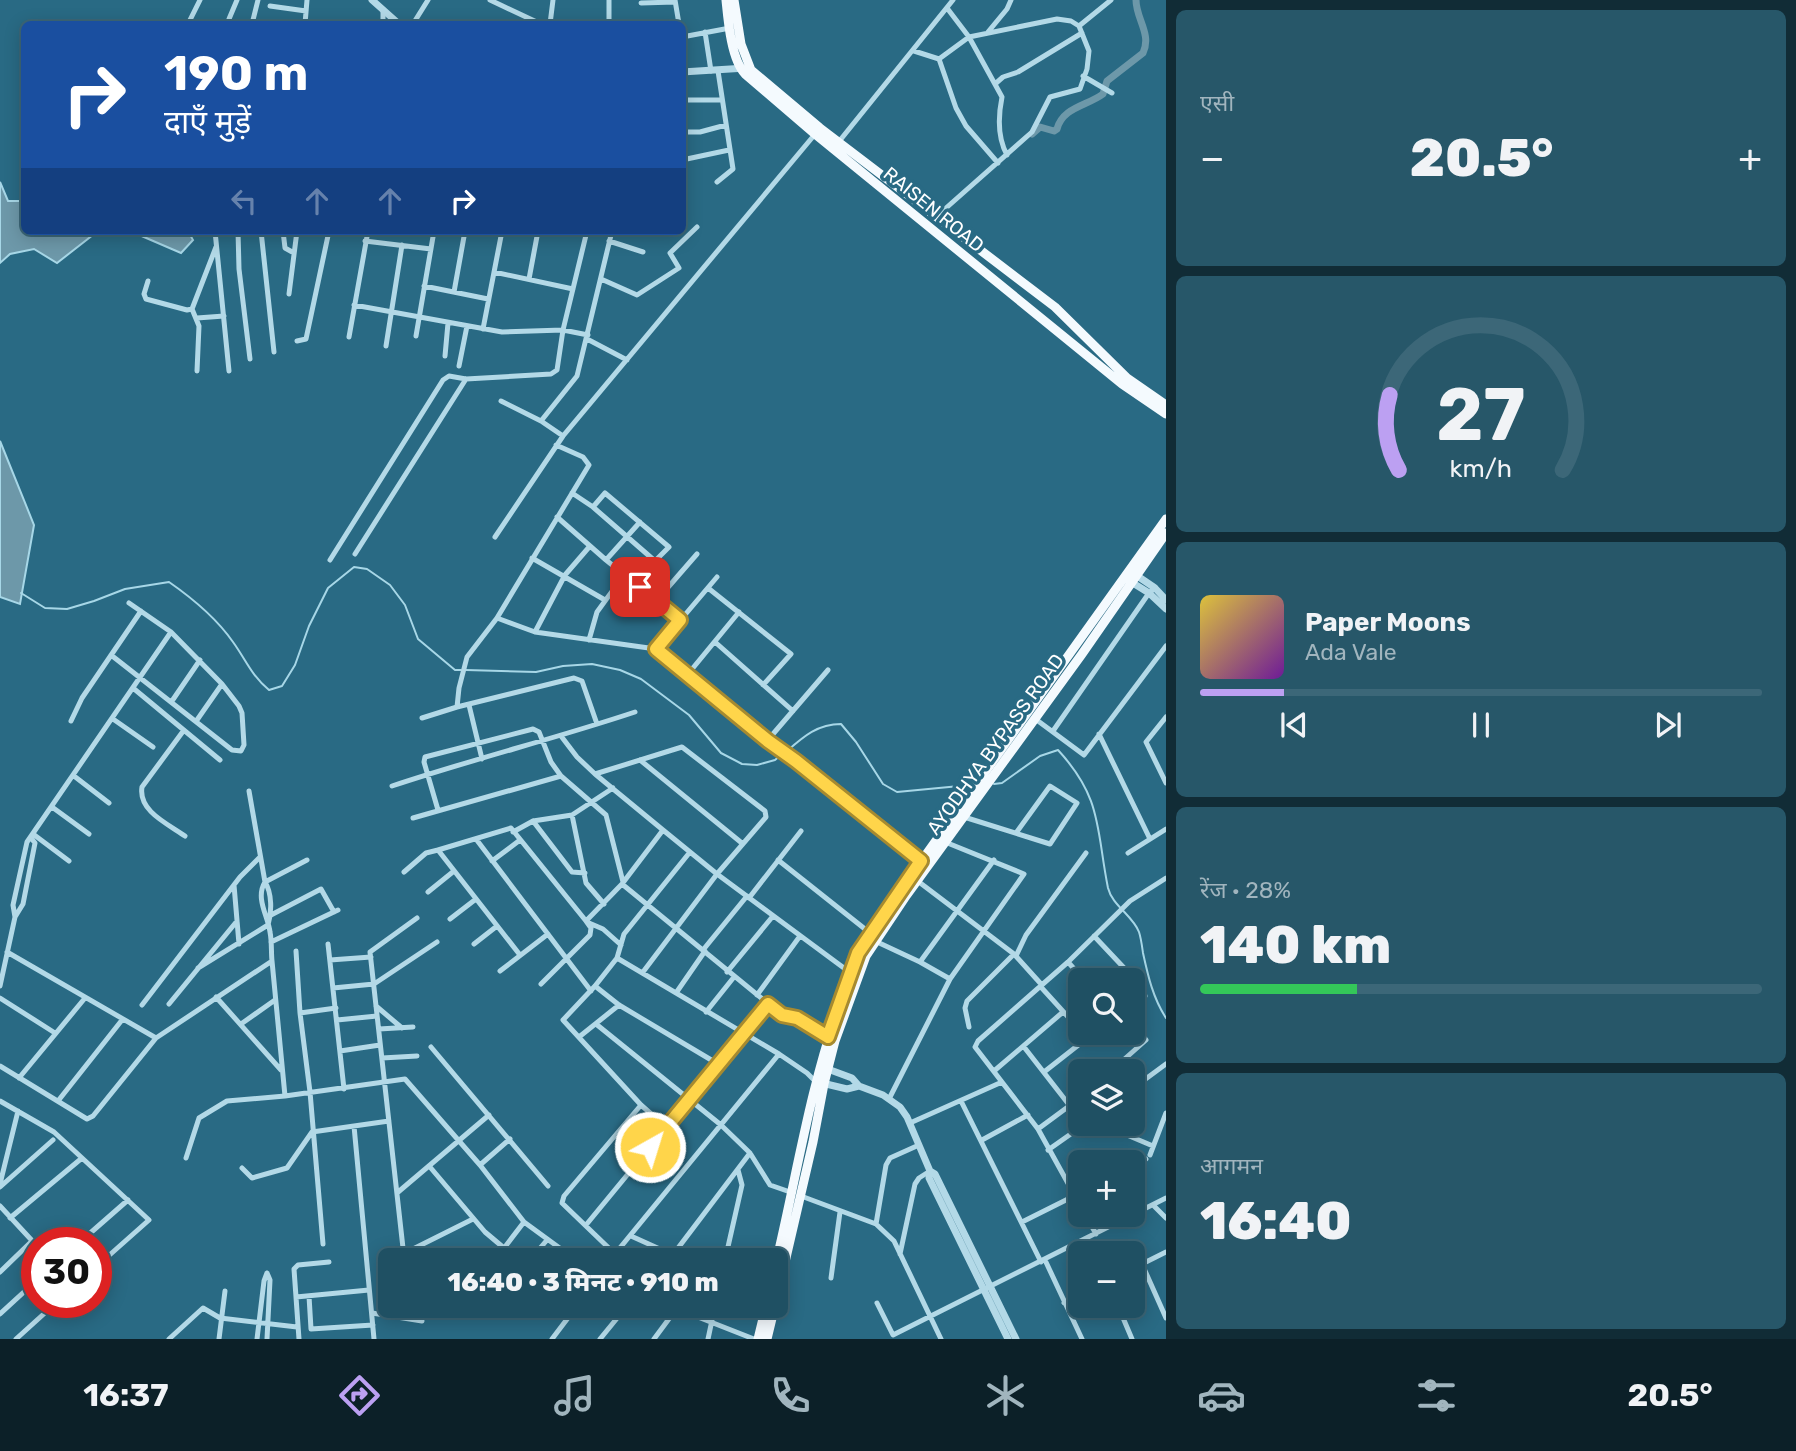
<!DOCTYPE html>
<html lang="hi">
<head>
<meta charset="utf-8">
<style>
	:root { --surface:#1f5063; --page:#275769; --text:#f1f3f6; --muted:#a1b5be; --line:#3c6778; --accent:#bca0f2 }
	body { margin:0; font-family:Rubik,"Noto Sans Devanagari",sans-serif; background:var(--page); color:var(--text); height:100vh; display:flex; flex-direction:column; font-size:26px; white-space:nowrap }
	* { box-sizing:border-box; margin:0 }
	p { font-size:23px; color:var(--muted) }
	.icon { flex:none; width:38px; height:38px; fill:none; stroke:currentColor; stroke-width:2; stroke-linecap:round; stroke-linejoin:round }
	.map { position:relative; flex:1; overflow:hidden }
	.details { display:flex; flex-direction:column; gap:10px; padding:10px; background:#112c36; width:630px }
	.details>* { flex:none }
	.hud { position:absolute; left:21px; top:21px; width:665px; height:214px; border-radius:10px; box-shadow:0 4px 18px #0003,0 0 0 2px var(--line); background:#1a4fa0; color:#fff; overflow:hidden }
	.fabs { position:absolute; left:1068px; top:968px; display:grid; gap:14px }
	.fabs a { display:grid; place-items:center; width:77px; height:77px; border-radius:10px; background:var(--surface); box-shadow:0 4px 18px #0003,0 0 0 2px var(--line); font-size:35px }
	.speed { position:absolute; left:21px; top:1227px; display:flex; gap:14px; font-size:35px; font-weight:700; text-align:center }
	.speed>* { display:grid; place-content:center; width:91px; height:91px; border-radius:50%; background:var(--surface); box-shadow:0 4px 18px #0003,0 0 0 2px var(--line); line-height:1 }
	.speed .limit { border:10px solid #d22; background:#fff; color:#111 }
	.pin { position:absolute; display:grid; place-items:center; width:60px; height:60px; color:#fff; margin:-30px; border-radius:14px; box-shadow:0 4px 10px #0006 }
	.me { position:absolute; width:77px; margin:-38px; rotate:39deg; stroke-linejoin:round; filter:drop-shadow(0 0 5px #0008) }
	.turn { display:flex; align-items:center; gap:24px; height:147px; padding:0 28px; font-size:32px }
	.turn .icon { width:91px; height:91px; stroke-width:2.5 }
	.turn b { display:block; font-size:49px; line-height:60px }
	.lanes { display:flex; align-items:center; height:66px; padding:0 28px; background:#0003; justify-content:center; gap:35px; direction:ltr }
	.lanes .off { opacity:.35 }
	.big { font-size:52px; font-weight:800; line-height:1.1 }
	.details .card { flex:1; display:flex; flex-direction:column; justify-content:center; gap:10px; min-width:0; padding:0 24px; border-radius:10px; background:var(--page) }
	.details .dial { align-items:center; gap:0 }
	.dial svg { height:182px; overflow:visible; fill:none; stroke:var(--line); stroke-width:7; stroke-linecap:round; text-anchor:middle }
	.dial text { fill:var(--text); stroke:none }
	.song { display:flex; align-items:center; gap:21px }
	.cover { width:84px; height:84px; border-radius:10px; background:linear-gradient(135deg,hsl(50 70% 55%),hsl(280 70% 35%)) }
	.played { height:7px; border-radius:4px; background:linear-gradient(90deg,var(--accent) 15%,var(--line) 15%) }
	.keys { display:flex; justify-content:space-around; direction:ltr }
	.heat { display:flex; justify-content:space-between; align-items:center; font-size:38px; direction:ltr }
	.charge { height:10px; border-radius:5px; background:linear-gradient(90deg,#34c759 28%,var(--line) 0) }
	.trip { position:absolute; left:378px; top:1248px; width:410px; height:70px; border-radius:10px; background:var(--surface); box-shadow:0 4px 18px #0003,0 0 0 2px var(--line); font-weight:800; line-height:70px; text-align:center }
	.dock { display:flex; height:112px; justify-content:space-around; align-items:center; background:#0c2028; color:var(--muted) }
	.dock .icon { width:49px; height:49px }
	.dock .current { color:var(--accent) }
	.dock b { font-size:32px; color:var(--text) }
	main { display:flex; flex:1; min-height:0 }
	.map>svg:first-child { display:block }
	.water { fill:#6d98a9; stroke:#a7d7e7; stroke-width:2 }
	.lines { fill:none; stroke-linecap:round; stroke-linejoin:round }
	.stream { stroke:#a7d7e7; stroke-width:2 }
	.canal { stroke:#6d98a9; stroke-width:7 }
	.minor { stroke:#b3d9e7; stroke-width:5 }
	.tertiary { stroke:#b3d9e7; stroke-width:7 }
	.primary { stroke:#f4fafe; stroke-width:9 }
	.route-casing { stroke:#a68a30; stroke-width:18 }
	.route { stroke:#ffd54a; stroke-width:12 }
	.labels { text-anchor:middle; stroke-width:7; stroke-linejoin:round; paint-order:stroke }
	.street-label { font-size:19px; fill:#fff; stroke:#296a84 }
</style>
</head>
<body>
<main>
<div class="map">
<svg width="1166" height="1339" viewBox="0 0 1166 1339">
	<rect width="100%" height="100%" fill="#296a84"/>
	<path class="water" d="M 0,182 L 8,201 L 24,201 L 24,231 L 98,231 L 57,263 L 34,249 L 10,254 L 0,263 Z
		M 130,231 L 188,231 L 193,240 L 181,253 Z
		M 0,441 L 34,525 L 20,604 L 0,597 Z"/>
	<g class="lines">
		<path class="stream" d="M 21,593 L 45,608 L 67,609 L 94,601 L 125,589 L 169,582 C 192,598 217,619 233,642 C 246,660 251,675 269,690 L 282,686 L 295,665 L 309,626 L 328,588 L 354,567 L 367,569 L 390,585 L 405,605 L 418,639 L 455,670 L 461,670
			M 466,670 L 536,672 L 563,666 L 592,664 L 620,670 L 641,679 L 689,715 L 721,753 L 742,764 L 757,765 L 775,760 L 782,754
			M 787,751 C 804,736 818,724 841,724 L 856,742 L 883,784 L 897,792 L 970,785
			M 994,784 L 1002,783 L 1040,756 L 1058,750 C 1103,799 1096,829 1108,888 C 1112,905 1133,916 1139,932 C 1141,938 1142,946 1143,953 C 1148,976 1153,998 1166,1018"/>
		<path class="canal" d="M 1032,134 L 1040,127 L 1054,131 L 1057,129 C 1063,107 1087,106 1103,94 L 1107,81 L 1143,53 C 1152,34 1136,19 1136,0"/>
		<path class="minor" d="M 490,0 L 541,24
			M 675,0 L 679,24
			M 641,3 L 675,2
			M 270,6 L 306,11
			M 947,8 L 969,37 L 1002,97 C 998,117 997,137 1007,155
			M 229,19 L 237,0
			M 188,24 L 200,0
			M 252,24 L 258,0
			M 305,24 L 307,0
			M 383,24 L 383,12
			M 413,24 L 428,0
			M 550,24 L 553,0
			M 609,24 L 609,0
			M 1079,26 L 1111,0
			M 705,32 L 711,71
			M 988,32 L 1007,9 L 1011,0
			M 682,37 L 730,28
			M 914,51 L 939,59 L 956,108 L 966,126 L 998,163
			M 1083,76 L 1112,93
			M 995,84 L 1003,77 L 1018,72 L 1082,33
			M 682,100 L 722,100
			M 682,132 L 700,132 L 726,125
			M 837,144 L 953,0
			M 682,160 L 729,150
			M 717,182 L 733,169 L 718,71
			M 937,216 L 1032,132 L 1050,97 L 1080,89 L 1087,69 L 1089,51 L 1079,26 L 1071,21 L 1057,19 L 969,37 L 939,59
			M 215,231 L 229,371
			M 238,231 L 239,269 L 250,359
			M 261,231 L 274,352
			M 283,231 L 285,248 L 294,253
			M 365,241 L 431,249
			M 609,241 L 643,252
			M 494,272 L 573,289
			M 529,279 L 538,231
			M 601,279 L 637,295 L 679,268 L 670,253 L 697,227
			M 148,281 L 144,294 L 146,299 L 187,310 L 192,309 L 216,247
			M 424,286 L 488,299
			M 454,292 L 465,231
			M 289,294 L 297,231
			M 354,305 L 502,332 L 563,330 L 588,335
			M 192,309 L 199,326 L 197,371
			M 197,318 L 224,316
			M 483,329 L 502,231
			M 416,336 L 434,231
			M 349,337 L 368,231
			M 587,339 L 627,360
			M 297,341 L 306,339 L 329,231
			M 386,346 L 402,245
			M 445,356 L 448,323
			M 459,366 L 467,326
			M 501,401 L 541,421 L 563,436
			M 541,421 L 577,376 L 612,231
			M 572,493 L 593,507 L 655,561 L 669,547 L 605,493 L 593,507
			M 557,517 L 606,560 L 680,620
			M 495,537 L 563,436 L 816,133
			M 355,554 L 466,379
			M 532,558 L 605,600
			M 330,560 L 443,380 L 449,376 L 466,379 L 551,374 L 557,370 L 563,330 L 587,231
			M 606,560 L 640,522
			M 708,588 L 791,654 L 763,685
			M 657,600 L 697,554
			M 497,618 L 535,632 L 656,649 L 767,741 L 796,761 L 923,862
			M 535,632 L 565,575 L 590,546
			M 589,640 L 597,612 L 624,575
			M 715,642 L 793,711
			M 656,649 L 717,577
			M 111,655 L 232,750 L 241,751 L 244,745 L 242,713 L 239,706 L 222,684 L 171,632
			M 688,674 L 739,612
			M 133,688 L 220,760
			M 172,701 L 200,660
			M 469,705 L 482,759
			M 457,707 L 459,688 L 467,657 L 497,618 L 589,465 L 583,457 L 556,445
			M 1166,717 L 1146,742 L 1166,783
			M 422,718 L 457,707 L 574,678 L 582,681 L 597,724
			M 1034,718 L 1084,755 L 1166,646
			M 113,719 L 153,747
			M 197,720 L 222,684
			M 71,721 L 82,698 L 141,611
			M 184,730 L 142,787 C 138,811 168,824 185,836
			M 1053,731 L 1149,593 L 1155,588
			M 1099,734 L 1150,839
			M 561,736 L 577,757 L 595,774 L 663,830 L 717,874 L 852,974
			M 767,741 L 828,670
			M 640,760 L 743,844
			M 595,774 L 682,747 L 765,811 L 766,817 L 717,874 L 643,972
			M 74,776 L 109,803
			M 392,786 C 473,759 554,739 635,712
			M 52,807 L 89,834
			M 438,810 L 424,762 L 425,757 L 533,729 L 539,732 L 551,762 L 561,776 L 606,815 L 623,882
			M 572,815 L 586,883 L 604,904
			M 964,817 L 1050,844 L 1077,803 L 1050,786 L 1016,833
			M 413,818 L 561,776
			M 533,821 L 572,872 L 585,873
			M 513,832 L 533,821 L 572,815 L 613,788
			M 33,834 L 69,861
			M 476,839 L 591,991
			M 1128,853 L 1166,829
			M 778,860 L 870,933
			M 492,861 L 520,840
			M 404,872 L 426,853 L 438,850
			M 915,879 L 1014,954 L 1041,984
			M 622,884 L 782,1015 L 797,1018 L 828,1037
			M 234,885 L 239,944
			M 428,892 L 454,871
			M 749,898 L 801,831
			M 271,915 L 321,889 L 334,912
			M 15,917 L 23,904 L 35,843 L 31,838
			M 417,918 L 370,952 L 403,1248 L 411,1250 L 473,1219
			M 450,919 L 476,899
			M 589,923 L 603,929 L 621,945
			M 1094,936 L 1142,987 L 1145,996 L 1132,1005
			M 875,941 L 920,962 L 950,979
			M 271,942 L 338,910
			M 328,944 L 344,1089
			M 474,944 L 497,926
			M 703,950 L 747,896
			M 296,951 L 300,1013 L 310,1092 L 323,1244
			M 7,952 L 156,1038
			M 520,955 L 438,850 L 511,828 L 586,921 L 622,884 L 663,830
			M 1016,956 L 1026,935 L 1086,853
			M 617,958 L 624,934 L 690,852
			M 330,960 L 371,957
			M 272,961 C 271,952 272,942 270,932 C 268,916 255,898 265,882 L 307,860
			M 920,962 L 994,860
			M 1068,962 L 1084,980
			M 198,968 L 268,925 C 272,912 272,893 265,882 L 249,791
			M 500,971 L 548,934
			M 727,972 L 773,916
			M 541,984 L 590,935 L 591,928 L 586,921
			M 0,986 L 15,917 L 13,905 L 27,842 L 171,632 L 129,603
			M 595,986 L 619,1005 L 718,1064
			M 1040,986 L 1080,1030
			M 333,988 L 374,984 L 437,942
			M 676,993 L 705,951
			M 757,995 L 800,936
			M 216,997 L 281,1070
			M 0,998 L 55,1033
			M 169,1004 L 237,921
			M 142,1005 L 240,877 L 260,857
			M 376,1006 L 402,1028
			M 706,1012 L 734,977
			M 300,1013 L 336,1008
			M 337,1020 L 377,1016
			M 241,1024 L 275,1000
			M 596,1024 L 721,1125 L 750,1153 L 770,1185 L 793,1193
			M 969,1027 L 965,1008 L 967,1001 L 1014,954
			M 379,1029 L 413,1027
			M 579,1037 L 619,1005
			M 431,1047 L 548,1186
			M 1024,1047 L 1070,1106
			M 340,1051 L 380,1045
			M 382,1058 L 417,1056
			M 0,1066 L 87,1119 L 93,1116 L 156,1038 L 272,961 L 285,1096
			M 994,1071 L 1063,1012
			M 1111,1071 L 1146,1040 L 1132,1021
			M 1044,1072 L 1095,1032
			M 19,1078 L 85,998
			M 1132,1089 L 1166,1064
			M 889,1099 L 950,979 L 1024,874 L 945,842
			M 0,1101 L 54,1132 L 149,1220 L 96,1267
			M 58,1101 L 122,1020
			M 961,1101 L 1041,1262
			M 1132,1114 L 1144,1081
			M 910,1123 L 1002,1082
			M 1129,1124 L 1127,1135 L 1153,1146
			M 354,1126 L 374,1339
			M 666,1127 L 641,1105 L 563,1020 L 595,986 L 617,958 L 779,1054 L 807,1073 L 816,1082
			M 1038,1129 L 1080,1098
			M 982,1140 L 1028,1115
			M 1048,1150 L 1085,1124
			M 1150,1155 L 1166,1113
			M 186,1158 L 199,1118 L 227,1101 L 285,1096 L 405,1079 L 480,1165 L 524,1222 L 576,1260
			M 480,1165 L 510,1139
			M 1132,1166 L 1146,1159
			M 430,1167 L 485,1232 L 504,1248
			M 242,1168 L 252,1178 L 287,1168 L 312,1132 L 389,1121
			M 0,1184 L 18,1111
			M 0,1187 L 53,1140
			M 397,1193 L 489,1115
			M 801,1196 L 876,1224 L 894,1241 L 941,1339
			M 1080,1205 L 1038,1129 L 975,1047 L 978,1041 L 1068,962 L 1130,901 L 1166,878
			M 0,1206 L 37,1246
			M 1154,1206 L 1166,1218
			M 1085,1214 L 1096,1234
			M 10,1218 L 82,1158
			M 1022,1222 L 1080,1193
			M 876,1224 L 886,1165 L 890,1158 L 919,1145
			M 586,1225 L 768,1004
			M 631,1236 L 684,1260
			M 80,1242 L 128,1200
			M 615,1254 L 562,1203 L 564,1196 L 641,1105
			M 900,1254 L 915,1184 L 919,1178 L 930,1171
			M 672,1256 L 750,1153
			M 495,1260 L 524,1222
			M 530,1260 L 547,1240
			M 610,1260 L 779,1054
			M 725,1260 L 742,1185 L 738,1170
			M 1045,1260 L 1082,1339
			M 1142,1264 L 1166,1318
			M 1132,1269 L 1166,1252
			M 0,1272 L 32,1241
			M 831,1278 L 840,1212
			M 309,1296 L 311,1329 L 373,1325
			M 296,1297 L 369,1290
			M 877,1303 L 893,1335 L 1166,1198
			M 1064,1303 L 1080,1295
			M 670,1306 L 754,1339
			M 1118,1306 L 1132,1339
			M 372,1313 L 422,1321
			M 0,1314 L 37,1280
			M 16,1339 L 57,1302
			M 169,1339 L 203,1308 L 220,1318 L 297,1327
			M 219,1339 L 225,1291
			M 257,1339 L 264,1281 L 267,1273
			M 267,1339 L 270,1280 L 267,1273
			M 299,1339 L 294,1269 L 298,1265 L 329,1262
			M 552,1339 L 577,1306
			M 600,1339 L 627,1306
			M 654,1339 L 677,1308
			M 708,1339 L 715,1306"/>
		<path class="tertiary" d="M 372,0 L 399,24
			M 682,72 L 746,68
			M 1133,573 L 1155,588 L 1166,600
			M 1128,580 L 1149,593 L 1166,609
			M 825,1068 L 852,1078 L 859,1086 L 883,1095 L 900,1107 L 907,1117 L 930,1171 L 935,1174 L 1016,1339
			M 822,1083 L 847,1089 L 859,1086
			M 930,1171 L 929,1178 L 1008,1339"/>
		<path class="primary" d="M 726,0 C 728,20 731,59 745,74 L 815,134 L 1122,384 L 1166,414
			M 734,0 L 741,44 L 751,70 L 820,128 L 1055,307 L 1127,378 L 1166,405
			M 775,1267 C 796,1180 809,1091 839,1007 C 847,983 855,959 867,937 L 1166,519
			M 775,1305 L 813,1142 L 824,1084 L 835,1041 L 866,956 L 906,896 L 1082,654 L 1166,533
			M 758,1339 L 766,1306
			M 767,1339 L 775,1306"/>
	</g>
	<g class="lines">
		<g class="route-casing">
			<path id="route" d="M 640,587 L 680,620 L 656,649 L 768,741 L 796,761 L 921,861 L 858,953 L 828,1037 L 797,1018 L 782,1015 L 768,1004 L 650,1147"/>
		</g>
		<use href="#route" class="route"/>
	</g>
	<g class="labels">
		<g class="street-label">
			<text transform="translate(934 209) rotate(39)" y="7">RAISEN ROAD</text>
			<text transform="translate(995 744) rotate(-54)" y="7">AYODHYA BYPASS ROAD</text>
		</g>
	</g>
</svg>
<div class="fabs">
<a><svg class="icon" aria-label="search" viewBox="0 0 24 24"><circle cx="10" cy="10" r="6"/><path d="M15 15l6 6"/></svg></a>
<a><svg class="icon" aria-label="layers" viewBox="0 0 24 24"><path d="M12 4l9 5-9 5-9-5zM3 14l9 5 9-5"/></svg></a>
<a>+</a>
<a>−</a>
</div>
<div class="speed"><div class="limit">30</div></div>
<div class="pin" style="left:640px;top:587px;background:#d93025"><svg class="icon" aria-label="arrive" viewBox="0 0 24 24"><path d="M6 21V4h12l-3 4 3 4H6"/></svg></div>
<svg class="me" style="left:650px;top:1147px" viewBox="-20 -20 40 40"><circle r="17" fill="#ffd54a" stroke="#fff" stroke-width="3"/><path d="M0-11L8 9 0 5-8 9z" fill="#fff"/></svg>
<div class="trip">16:40 · 3 मिनट · 910 m</div>
<div class="hud">
<div class="turn"><svg class="icon" aria-label="right" viewBox="0 0 24 24"><path d="M7 20v-9h11M14 6l5 5-5 5"/></svg><div><b>190 m</b>दाएँ मुड़ें</div></div>
<div class="lanes"><svg class="icon off" aria-label="left" viewBox="0 0 24 24"><path d="M17 20v-9H6M10 6l-5 5 5 5"/></svg><svg class="icon off" aria-label="ahead" viewBox="0 0 24 24"><path d="M12 20V5M6 11l6-6 6 6"/></svg><svg class="icon off" aria-label="ahead" viewBox="0 0 24 24"><path d="M12 20V5M6 11l6-6 6 6"/></svg><svg class="icon" aria-label="right" viewBox="0 0 24 24"><path d="M7 20v-9h11M14 6l5 5-5 5"/></svg></div>
</div>
</div>
<section class="details">
<div class="card"><p>एसी</p>
<div class="heat"><a>−</a><b class="big">20.5°</b><a>+</a></div>
</div>
<div class="card dial"><svg viewBox="0 0 100 80">
<path d="M14 69A42 42 0 1 1 86 69"/>
<path d="M14 69A42 42 0 0 1 10 36" stroke="#bca0f2"/>
<text x="50" y="56" font-size="32" font-weight="700">27</text>
<text x="50" y="72" font-size="11">km/h</text>
</svg></div>
<div class="card">
<div class="song"><i class="cover"></i><div><b>Paper Moons</b><p>Ada Vale</p></div></div>
<div class="played"></div>
<div class="keys"><svg class="icon" aria-label="previous" viewBox="0 0 24 24"><path d="M18 5L8 12l10 7zM5 5v14"/></svg><svg class="icon" aria-label="pause" viewBox="0 0 24 24"><path d="M8 5v14M16 5v14"/></svg><svg class="icon" aria-label="next" viewBox="0 0 24 24"><path d="M6 5l10 7-10 7zM19 5v14"/></svg></div>
</div>
<div class="card"><p>रेंज · 28%</p><b class="big">140 km</b><div class="charge"></div></div>
<div class="card"><p>आगमन</p><b class="big">16:40</b></div>
</section>
</main>
<nav class="dock">
<b>16:37</b>
<svg class="icon current" aria-label="directions" viewBox="0 0 24 24"><path d="M12 3l9 9-9 9-9-9zM9 14v-3h6M13 9l2 2-2 2"/></svg>
<svg class="icon" aria-label="music" viewBox="0 0 24 24"><path d="M9 18V5l10-2v13"/><circle cx="6" cy="18" r="3"/><circle cx="16" cy="16" r="3"/></svg>
<svg class="icon" aria-label="phone" viewBox="0 0 24 24"><path d="M5 4h4l2 5-3 2q2 4 5 5l2-3 5 2v4C11 20 4 13 5 4z"/></svg>
<svg class="icon" aria-label="climate" viewBox="0 0 24 24"><path d="M12 3v18M4 7l16 10M4 17L20 7"/></svg>
<svg class="icon" aria-label="car" viewBox="0 0 24 24"><path d="M5 17H2v-5l4-1 3-4h7l3 4 3 1v5h-3M9 17h6M6 11h13"/><circle cx="7" cy="17" r="2"/><circle cx="17" cy="17" r="2"/></svg>
<svg class="icon" aria-label="filters" viewBox="0 0 24 24"><path d="M4 7h16M4 17h16"/><circle cx="9" cy="7" r="2"/><circle cx="15" cy="17" r="2"/></svg>
<b>20.5°</b>
</nav>
</body>
</html>
